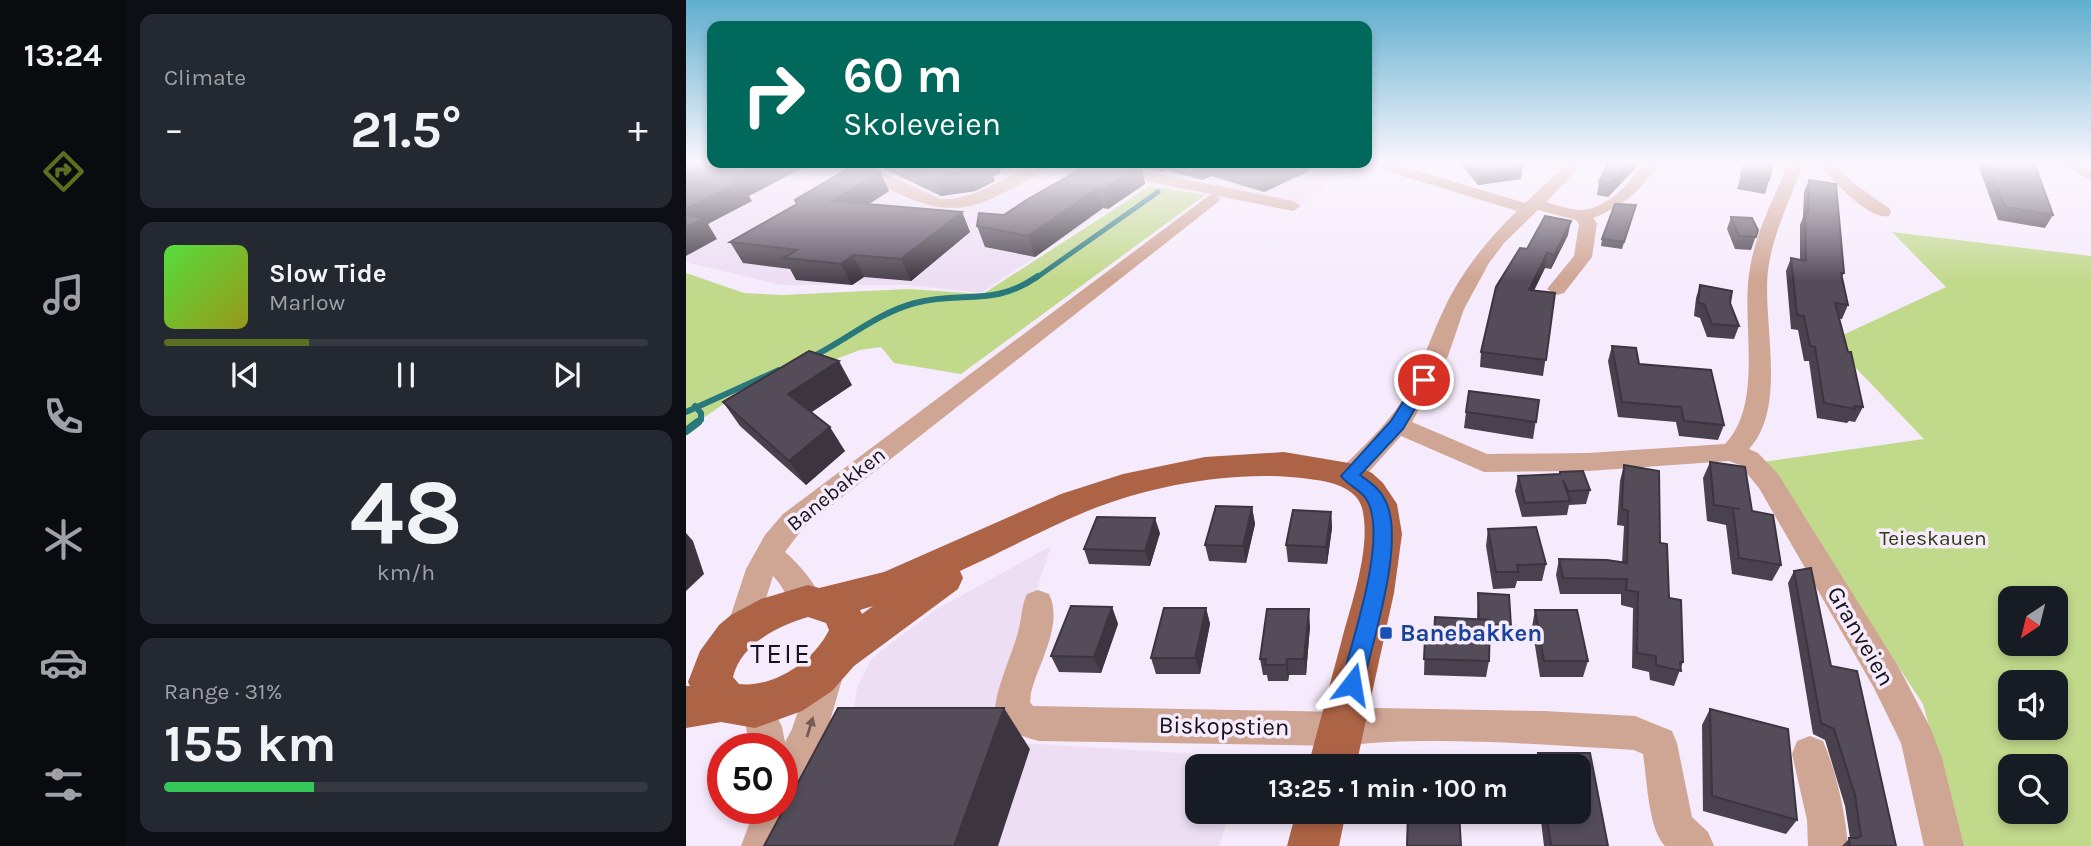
<!DOCTYPE html>
<html lang="en">
<head>
<meta charset="utf-8">
<style>
	:root { --surface:#171b24; --page:#242831; --text:#f1f3f6; --muted:#9ea1a6; --line:#363941; --accent:#5a7020 }
	body { margin:0; font-family:Karla,sans-serif; background:var(--page); color:var(--text); height:100vh; display:flex; flex-direction:column; font-size:26px; white-space:nowrap }
	* { box-sizing:border-box; margin:0 }
	p { font-size:23px; color:var(--muted) }
	.icon { flex:none; width:38px; height:38px; fill:none; stroke:currentColor; stroke-width:2; stroke-linecap:round; stroke-linejoin:round }
	.map { position:relative; flex:1; overflow:hidden }
	.sheet { display:flex; flex-direction:column; gap:14px; padding:14px; background:#0d0f14; width:560px }
	.sheet>* { flex:none }
	.guide { position:absolute; left:21px; top:21px; width:665px; height:147px; border-radius:14px; box-shadow:0 4px 10px #0003; background:#00695c; color:#fff; overflow:hidden }
	.needle { width:46px; rotate:215deg }
	.controls { position:absolute; left:1312px; top:586px; display:grid; gap:14px }
	.controls a { display:grid; place-items:center; width:70px; height:70px; border-radius:14px; background:var(--surface); box-shadow:0 4px 10px #0003; font-size:35px }
	.speed { position:absolute; left:21px; top:733px; display:flex; gap:14px; font-size:35px; font-weight:700; text-align:center }
	.speed>* { display:grid; place-content:center; width:91px; height:91px; border-radius:50%; background:var(--surface); box-shadow:0 4px 10px #0003; line-height:1 }
	.speed .limit { border:10px solid #d22; background:#fff; color:#111 }
	.pin { position:absolute; display:grid; place-items:center; width:60px; height:60px; color:#fff; margin:-30px; border:4px solid #fff; border-radius:50%; box-shadow:0 2px 7px #0007 }
	.me { position:absolute; width:77px; margin:-38px; rotate:14deg; stroke-linejoin:round; filter:drop-shadow(0 0 5px #0008) }
	.turn { display:flex; align-items:center; gap:24px; height:147px; padding:0 21px; font-size:32px }
	.turn .icon { width:91px; height:91px; stroke-width:2.5 }
	.turn b { display:block; font-size:49px; line-height:60px }
	.big { font-size:52px; font-weight:700; line-height:1.1 }
	.sheet .card { flex:1; display:flex; flex-direction:column; justify-content:center; gap:10px; min-width:0; padding:0 24px; border-radius:14px; background:var(--page) }
	.sheet .dial { align-items:center; gap:0 }
	.dial b { font-size:91px; line-height:1 }
	.song { display:flex; align-items:center; gap:21px }
	.cover { width:84px; height:84px; border-radius:10px; background:linear-gradient(135deg,hsl(110 70% 55%),hsl(60 70% 35%)) }
	.played { height:7px; border-radius:4px; background:linear-gradient(90deg,var(--accent) 30%,var(--line) 30%) }
	.keys { display:flex; justify-content:space-around; direction:ltr }
	.heat { display:flex; justify-content:space-between; align-items:center; font-size:38px; direction:ltr }
	.charge { height:10px; border-radius:5px; background:linear-gradient(90deg,#34c759 31%,var(--line) 0) }
	.trip { position:absolute; left:499px; top:754px; width:406px; height:70px; border-radius:14px; background:var(--surface); box-shadow:0 4px 10px #0003; font-weight:700; line-height:70px; text-align:center }
	main { display:flex; flex:1; min-height:0 }
	.menu { display:flex; flex-direction:column; width:126px; justify-content:space-around; align-items:center; background:#090b0e; color:var(--muted) }
	.menu .icon { width:49px; height:49px }
	.menu .selected { color:var(--accent) }
	.menu b { font-size:32px; color:var(--text) }
	.map>svg:first-child { display:block }
	.built { fill:#eddef4 }
	.green { fill:#c1d98b; fill-rule:evenodd }
	.lines { fill:none; stroke-linecap:round; stroke-linejoin:round }
	.stream-far2 { stroke:#29787c; stroke-width:5 }
	.stream-far1 { stroke:#29787c; stroke-width:6 }
	.stream { stroke:#29787c; stroke-width:8 }
	.minor { fill:#cfa594; fill-rule:evenodd }
	.major { fill:#ad6345; fill-rule:evenodd }
	.wall { fill:#49414d }
	.shaded-wall { fill:#3c353f }
	.building { fill:#554c5a; stroke:#3c353f; stroke-width:2 }
	.oneway { fill:#735c56 }
	.route { fill:#1a73e8; stroke:#114b97; stroke-width:2 }
	.transit-dot { fill:#1a4fb4; stroke:#f6ebfc; stroke-width:2.5 }
	.labels { text-anchor:middle; stroke-width:7; stroke-linejoin:round; paint-order:stroke }
	.street-label { font-size:21px; fill:#171318; stroke:#f6ebfc }
	.park-label { font-size:21px; fill:#2f3a13; stroke:#f6ebfc }
	.near-transit-label { font-size:24px; font-weight:bold; fill:#164399; stroke:#f6ebfc; text-anchor:start }
	.near-street-label { font-size:24px; fill:#171318; stroke:#f6ebfc }
	.near-quarter-label { font-size:28px; letter-spacing:2px; fill:#171318; stroke:#f6ebfc }
</style>
</head>
<body>
<main>
<nav class="menu">
<b>13:24</b>
<svg class="icon selected" aria-label="directions" viewBox="0 0 24 24"><path d="M12 3l9 9-9 9-9-9zM9 14v-3h6M13 9l2 2-2 2"/></svg>
<svg class="icon" aria-label="music" viewBox="0 0 24 24"><path d="M9 18V5l10-2v13"/><circle cx="6" cy="18" r="3"/><circle cx="16" cy="16" r="3"/></svg>
<svg class="icon" aria-label="phone" viewBox="0 0 24 24"><path d="M5 4h4l2 5-3 2q2 4 5 5l2-3 5 2v4C11 20 4 13 5 4z"/></svg>
<svg class="icon" aria-label="climate" viewBox="0 0 24 24"><path d="M12 3v18M4 7l16 10M4 17L20 7"/></svg>
<svg class="icon" aria-label="car" viewBox="0 0 24 24"><path d="M5 17H2v-5l4-1 3-4h7l3 4 3 1v5h-3M9 17h6M6 11h13"/><circle cx="7" cy="17" r="2"/><circle cx="17" cy="17" r="2"/></svg>
<svg class="icon" aria-label="filters" viewBox="0 0 24 24"><path d="M4 7h16M4 17h16"/><circle cx="9" cy="7" r="2"/><circle cx="15" cy="17" r="2"/></svg>
</nav>
<section class="sheet">
<div class="card"><p>Climate</p>
<div class="heat"><a>−</a><b class="big">21.5°</b><a>+</a></div>
</div>
<div class="card">
<div class="song"><i class="cover"></i><div><b>Slow Tide</b><p>Marlow</p></div></div>
<div class="played"></div>
<div class="keys"><svg class="icon" aria-label="previous" viewBox="0 0 24 24"><path d="M18 5L8 12l10 7zM5 5v14"/></svg><svg class="icon" aria-label="pause" viewBox="0 0 24 24"><path d="M8 5v14M16 5v14"/></svg><svg class="icon" aria-label="next" viewBox="0 0 24 24"><path d="M6 5l10 7-10 7zM19 5v14"/></svg></div>
</div>
<div class="card dial"><b>48</b><p>km/h</p></div>
<div class="card"><p>Range · 31%</p><b class="big">155 km</b><div class="charge"></div></div>
</section>
<div class="map">
<svg width="1405" height="846" viewBox="0 0 1405 846">
	<rect width="100%" height="100%" fill="#f6ebfc"/>
	<path class="built" d="M 0,162 L 656,163 L 664,165 L 609,210 L 461,183 L 295,293 L 224,285 L 94,285 L 0,262 Z
		M 365,546 L 301,741 L 561,757 L 558,766 L 511,766 L 511,812 L 544,812 L 533,846 L 116,846 L 160,761 L 171,688 L 186,658 L 249,610 Z"/>
	<path class="green" d="M 464,186 L 519,195 L 275,374 L 208,363 L 195,347 L 174,350 L 45,399 L 0,430 L 0,273 L 58,293 L 97,295 L 222,289 L 297,294 Z
		M 1206,232 L 1405,256 L 1405,846 L 1276,846 L 1237,704 L 1077,462 L 1238,439 L 1144,341 L 1260,287 ZM 1325,598 L 1370,598 L 1370,644 L 1325,644 ZM 1325,682 L 1370,682 L 1370,728 L 1325,728 ZM 1325,766 L 1370,766 L 1370,812 L 1325,812 Z"/>
	<g class="lines">
		<path class="stream-far2" d="M 350,278 L 472,192"/>
		<path class="stream-far1" d="M 124,358 C 159,341 191,313 229,303 C 276,290 307,308 352,276
			M 9,406 L 15,413 L 15,420 L 10,424
			M 0,412 L 93,370"/>
		<path class="stream" d="M 0,431 L 12,422"/>
		<path class="minor" d="M 699,162 L 718,162 L 715,166 L 839,203 L 883,162 L 899,162 L 860,202 C 870,205 882,209 892,210 C 918,212 945,182 958,163 L 968,163 L 971,166 C 953,193 937,206 907,218 L 911,223 L 906,257 L 878,293 L 871,295 L 861,289 L 888,256 L 893,224 L 890,220 L 852,210 L 819,242 L 803,263 L 778,309 L 762,356 L 726,422 L 801,454 L 902,453 L 1039,444 C 1079,402 1054,321 1064,268 C 1070,231 1089,196 1103,162 L 1118,162 C 1105,197 1087,233 1082,270 C 1076,323 1102,407 1063,449 L 1072,453 L 1092,474 L 1212,666 L 1244,727 L 1256,758 L 1278,846 L 1238,846 L 1215,743 L 1188,688 L 1073,488 L 1054,465 L 1043,461 L 902,471 L 798,472 L 715,436 L 673,483 L 664,485 L 655,483 L 651,476 L 655,469 C 675,448 699,427 715,402 C 734,372 743,340 758,309 C 776,271 801,240 831,211 L 697,170 L 694,167 Z
			M 1132,162 L 1148,162 L 1167,183 L 1203,208 L 1205,212 L 1203,216 C 1183,221 1144,178 1132,162 Z
			M 1368,162 L 1389,162 L 1405,169 L 1405,180 Z
			M 158,163 L 177,163 L 254,199 L 267,199 L 290,193 L 352,163 L 384,163 L 449,169 L 607,201 L 615,206 L 607,211 L 532,196 L 534,199 L 532,202 L 117,528 L 99,552 C 115,566 128,582 137,601 L 133,610 C 104,620 104,592 87,576 L 67,640 L 56,644 L 45,640 L 40,630 L 60,569 L 79,535 L 97,514 L 525,194 L 449,179 L 384,174 L 369,166 C 299,200 277,229 200,187 C 187,180 168,174 158,163 Z
			M 352,590 L 363,594 C 378,624 352,664 345,693 L 344,702 L 347,706 L 655,712 L 691,708 L 858,711 L 949,716 L 986,731 L 991,743 L 1006,817 L 1022,832 L 1028,846 L 979,846 C 962,829 961,778 957,754 L 948,750 C 854,745 747,735 655,746 L 353,741 C 328,734 319,731 309,707 C 313,680 325,658 332,632 C 336,619 335,606 341,594 Z
			M 142,654 L 154,658 L 159,669 L 140,735 L 109,798 L 104,800 L 107,808 L 95,846 L 55,846 L 69,808 L 96,808 L 96,749 L 64,749 L 60,727 L 52,706 L 57,695 L 69,690 L 81,695 L 96,727 L 99,742 L 106,729 L 130,658 Z
			M 1124,736 L 1137,741 C 1151,774 1159,811 1162,846 L 1122,846 L 1121,820 L 1106,754 L 1111,741 Z"/>
		<path class="major" d="M 598,452 L 663,463 L 686,473 L 697,483 L 711,504 L 716,534 L 708,593 L 670,766 L 622,766 C 633,725 644,684 655,643 C 665,604 686,547 676,508 C 670,486 641,481 623,479 C 552,469 465,485 399,512 C 357,530 315,552 274,571 L 277,578 L 272,589 L 168,666 L 146,691 L 116,711 L 69,728 L 35,722 L 0,728 L 0,686 L 4,686 L 2,682 L 14,651 L 33,625 L 45,615 L 75,599 L 122,585 L 133,588 L 198,572 L 375,494 L 437,474 L 519,457 ZM 187,606 L 176,614 L 174,610 ZM 122,617 L 140,623 L 143,630 C 128,661 88,688 53,684 L 47,677 C 55,644 92,626 122,617 Z
			M 610,812 L 660,812 L 653,846 L 601,846 Z"/>
	</g>
	<path class="wall" d="M 773,162 L 832,162 L 835,179 L 792,185 Z
		M 923,162 L 955,162 L 922,197 L 911,195 L 913,182 Z
		M 1059,162 L 1083,180 L 1079,194 L 1051,189 Z
		M 1291,162 L 1348,162 L 1367,215 L 1359,228 L 1312,220 Z
		M 186,163 L 314,163 L 316,169 L 314,170 L 314,173 L 307,176 L 309,181 L 289,191 L 255,196 Z
		M 406,163 L 623,163 L 623,171 L 578,192 L 525,176 L 516,180 L 480,170 L 477,172 L 456,169 L 459,184 L 422,209 L 417,208 L 349,257 L 299,247 L 291,226 L 318,215 Z
		M 194,172 L 203,191 L 182,204 L 276,212 L 284,232 L 225,281 L 178,277 L 166,285 L 110,280 L 104,269 L 57,263 L 44,242 Z
		M 1123,180 L 1158,273 L 1156,277 L 1162,305 L 1156,319 L 1153,319 L 1177,407 L 1169,422 L 1163,421 L 1161,423 L 1131,418 L 1123,361 L 1118,361 L 1112,330 L 1105,329 L 1100,271 L 1105,258 L 1114,260 L 1114,225 L 1117,217 L 1118,192 Z
		M 950,205 L 936,249 L 915,246 L 916,239 Z
		M 1045,217 L 1072,230 L 1065,250 L 1049,249 L 1041,229 Z
		M 882,235 L 865,269 L 859,268 L 848,291 L 869,293 L 857,376 L 794,367 L 795,352 L 841,249 Z
		M 1014,285 L 1044,303 L 1053,326 L 1048,339 L 1021,337 L 1014,318 L 1008,316 L 1010,298 Z
		M 926,346 L 953,364 L 1038,425 L 1032,440 L 993,436 L 990,422 L 932,417 L 922,361 Z
		M 166,385 L 125,412 L 159,451 L 120,485 L 54,426 L 37,402 Z
		M 853,400 L 847,439 L 778,428 L 780,412 Z
		M 1024,462 L 1066,511 L 1095,565 L 1086,581 L 1046,574 L 1040,525 L 1021,521 L 1017,478 Z
		M 938,465 L 974,543 L 983,598 L 997,662 L 988,686 L 964,680 L 963,672 L 946,668 L 947,608 L 935,605 L 935,594 L 874,594 L 870,575 L 873,559 L 936,563 L 938,526 L 931,525 L 934,481 Z
		M 874,472 L 904,490 L 900,504 L 883,505 L 881,515 L 836,517 L 829,491 L 832,476 L 873,474 Z
		M 566,507 L 569,524 L 560,563 L 523,561 L 519,545 Z
		M 645,512 L 646,528 L 641,564 L 602,562 L 600,545 Z
		M 802,529 L 860,564 L 856,581 L 831,581 L 829,588 L 807,589 L 800,546 Z
		M 474,533 L 464,566 L 403,564 L 398,549 Z
		M 1108,571 L 1145,666 L 1210,846 L 1156,846 L 1164,838 L 1159,806 L 1139,740 L 1127,734 L 1102,583 Z
		M 792,593 L 825,626 L 824,634 L 803,633 L 803,661 L 800,677 L 738,675 L 739,639 L 747,639 L 749,617 L 791,619 Z
		M 426,607 L 432,624 L 415,673 L 373,672 L 365,656 Z
		M 520,608 L 524,624 L 514,674 L 470,674 L 465,658 Z
		M 849,610 L 902,661 L 897,677 L 854,677 L 846,627 Z
		M 624,626 L 620,675 L 603,675 L 602,681 L 582,681 L 581,675 L 577,675 L 574,659 Z
		M 1024,709 L 1111,820 L 1100,834 L 1017,811 L 1016,725 Z
		M 852,753 L 904,753 L 922,846 L 858,846 L 854,812 L 892,812 L 892,766 L 848,766 Z"/>
	<path class="shaded-wall" d="M 946,162 L 955,162 L 922,197 L 925,184 Z
		M 79,163 L 126,163 L 63,196 L 66,201 L 22,224 L 31,239 L 0,256 L 0,209 L 45,180 Z
		M 297,163 L 314,163 L 316,169 L 314,170 L 314,173 L 307,176 L 309,181 L 289,191 L 255,196 L 247,177 Z
		M 475,163 L 478,163 L 480,170 L 477,172 Z
		M 513,163 L 523,163 L 525,176 L 516,180 Z
		M 587,163 L 623,163 L 623,171 L 578,192 L 575,168 Z
		M 455,164 L 459,184 L 422,209 L 417,189 Z
		M 837,167 L 835,179 L 792,185 L 793,173 Z
		M 194,172 L 203,191 L 156,222 L 146,201 Z
		M 412,188 L 417,208 L 349,257 L 342,236 Z
		M 276,212 L 284,232 L 225,281 L 215,259 Z
		M 885,221 L 882,235 L 865,269 L 868,255 Z
		M 861,253 L 859,268 L 840,305 L 843,290 Z
		M 167,255 L 178,277 L 166,285 L 155,264 Z
		M 153,361 L 166,385 L 117,418 L 102,394 Z
		M 144,427 L 159,451 L 120,485 L 103,461 Z
		M 566,507 L 569,524 L 560,563 L 557,546 Z
		M 645,512 L 646,528 L 641,564 L 640,547 Z
		M 469,518 L 474,533 L 464,566 L 459,551 Z
		M 0,533 L 7,541 L 18,574 L 0,591 Z
		M 426,607 L 432,624 L 415,673 L 408,657 Z
		M 520,608 L 524,624 L 514,674 L 509,658 Z
		M 623,609 L 624,626 L 620,675 L 618,659 Z
		M 601,659 L 603,675 L 602,681 L 600,665 Z
		M 318,708 L 344,749 L 312,846 L 268,846 Z"/>
	<path class="building" d="M 0,162 L 26,163 L 79,163 L 45,180 L 55,181 L 0,209 Z
		M 784,162 L 832,162 L 837,167 L 793,173 Z
		M 923,162 L 946,162 L 925,184 L 913,182 Z
		M 1059,162 L 1087,162 L 1083,180 L 1055,176 Z
		M 1302,162 L 1348,162 L 1367,215 L 1319,207 Z
		M 172,163 L 174,163 L 194,172 L 146,201 L 276,212 L 215,259 L 167,255 L 155,264 L 98,258 L 111,250 L 44,242 L 111,204 L 109,200 Z
		M 217,163 L 300,163 L 282,171 L 247,177 Z
		M 406,163 L 438,163 L 455,164 L 417,189 L 412,188 L 342,236 L 291,226 L 293,213 L 318,215 L 342,199 Z
		M 558,163 L 587,163 L 575,168 Z
		M 1123,180 L 1150,184 L 1158,273 L 1155,273 L 1162,305 L 1149,303 L 1162,352 L 1165,352 L 1177,407 L 1168,406 L 1169,409 L 1138,403 L 1129,347 L 1124,346 L 1118,316 L 1111,315 L 1105,258 L 1120,261 L 1119,212 L 1122,213 Z
		M 929,204 L 950,205 L 938,242 L 916,239 Z
		M 0,216 L 18,218 L 0,227 Z
		M 859,216 L 885,221 L 868,255 L 861,253 L 843,290 L 869,293 L 860,360 L 795,352 L 810,287 L 834,248 L 841,249 Z
		M 1045,217 L 1066,218 L 1072,230 L 1070,237 L 1053,236 Z
		M 1014,285 L 1046,291 L 1044,303 L 1053,326 L 1026,324 L 1018,304 L 1012,303 Z
		M 926,346 L 950,348 L 953,364 L 1025,370 L 1038,425 L 998,421 L 995,407 L 936,402 Z
		M 123,351 L 153,361 L 102,394 L 144,427 L 103,461 L 37,402 Z
		M 783,391 L 853,400 L 850,422 L 780,412 Z
		M 1024,462 L 1059,467 L 1066,511 L 1087,515 L 1095,565 L 1053,558 L 1047,508 L 1054,509 L 1028,505 Z
		M 938,465 L 973,471 L 974,543 L 981,544 L 983,598 L 995,600 L 997,662 L 994,662 L 995,671 L 970,665 L 970,656 L 951,653 L 952,592 L 940,590 L 941,579 L 877,578 L 873,559 L 921,560 L 941,563 L 942,511 L 936,509 Z
		M 897,471 L 904,490 L 882,491 L 877,480 L 884,501 L 839,503 L 832,476 L 874,474 L 874,472 Z
		M 530,506 L 566,507 L 557,546 L 519,545 Z
		M 607,510 L 645,512 L 640,547 L 600,545 Z
		M 411,517 L 469,518 L 459,551 L 398,549 Z
		M 850,527 L 860,564 L 831,565 L 832,572 L 810,572 L 802,529 Z
		M 1125,568 L 1145,666 L 1171,671 L 1210,846 L 1164,846 L 1163,838 L 1172,838 L 1175,836 L 1169,795 L 1148,729 L 1135,723 L 1108,571 Z
		M 792,593 L 823,595 L 825,626 L 804,625 L 804,620 L 793,619 Z
		M 385,606 L 426,607 L 408,657 L 365,656 Z
		M 478,608 L 520,608 L 509,658 L 465,658 Z
		M 581,609 L 623,609 L 618,659 L 601,659 L 600,665 L 579,665 L 580,659 L 574,659 Z
		M 849,610 L 891,610 L 902,661 L 858,661 Z
		M 749,617 L 804,620 L 803,661 L 738,659 L 739,639 L 748,639 Z
		M 152,708 L 318,708 L 268,846 L 78,846 Z
		M 1024,709 L 1102,729 L 1111,820 L 1026,796 Z
		M 852,753 L 904,753 L 922,846 L 865,846 L 860,812 L 892,812 L 892,766 L 854,766 Z
		M 722,755 L 770,755 L 771,766 L 722,766 Z
		M 722,812 L 773,812 L 775,846 L 721,846 Z"/>
	<defs><path id="oneway-solid" d="M-6-.8H1V-3.2L6.5 0L1 3.2V.8H-6Z" transform="scale(1.75)"/></defs>
	<use class="oneway" href="#oneway-solid" transform="translate(124 727) rotate(-73)"/>
	<linearGradient id="sky" x2="0" y2="1"><stop stop-color="#5faece"/><stop offset="0.58" stop-color="#fbf6fe"/><stop offset="1" stop-color="#fbf6fe" stop-opacity="0"/></linearGradient>
	<rect width="1405" height="281" fill="url(#sky)"/>
	<path class="route" d="M 738,375 L 746,380 L 717,429 L 674,475 C 685,483 694,489 700,502 C 719,543 687,640 677,684 L 674,691 L 666,694 L 658,691 L 655,684 C 666,641 701,541 682,502 C 677,490 662,486 655,476 L 705,421 L 733,377 Z"/>
	<rect class="transit-dot" x="693" y="626" width="14" height="14" rx="3.5"/>
	<g class="labels">
		<g class="street-label">
			<text transform="translate(150 489) rotate(-39)" y="7">Banebakken</text>
		</g>
		<g class="park-label">
			<text x="1247" y="545">Teieskauen</text>
		</g>
		<g class="near-transit-label">
			<text x="714" y="641">Banebakken</text>
		</g>
		<g class="near-street-label">
			<text transform="translate(1175 636) rotate(60)" y="8">Granveien</text>
			<text transform="translate(538 726) rotate(1)" y="8">Biskopstien</text>
		</g>
		<g class="near-quarter-label">
			<text x="95" y="663">TEIE</text>
		</g>
	</g>
</svg>
<div class="controls">
<a><svg class="needle" viewBox="-14 -14 28 28"><path d="M0-13l5 13h-10z" fill="#e53935"/><path d="M0 13l5-13h-10z" fill="#9ea1a6"/></svg></a>
<a><svg class="icon" aria-label="sound" viewBox="0 0 24 24"><path d="M4 9h4l5-4v14l-5-4H4zM17 9q2 3 0 6"/></svg></a>
<a><svg class="icon" aria-label="search" viewBox="0 0 24 24"><circle cx="10" cy="10" r="6"/><path d="M15 15l6 6"/></svg></a>
</div>
<div class="speed"><div class="limit">50</div></div>
<div class="pin" style="left:738px;top:380px;background:#d93025"><svg class="icon" aria-label="arrive" viewBox="0 0 24 24"><path d="M6 21V4h12l-3 4 3 4H6"/></svg></div>
<svg class="me" style="left:666px;top:684px" viewBox="-20 -20 40 40"><path d="M0-17L14 15 0 8-14 15z" fill="#1a73e8" stroke="#fff" stroke-width="4"/></svg>
<div class="trip">13:25 · 1 min · 100 m</div>
<div class="guide">
<div class="turn"><svg class="icon" aria-label="right" viewBox="0 0 24 24"><path d="M7 20v-9h11M14 6l5 5-5 5"/></svg><div><b>60 m</b>Skoleveien</div></div>
</div>
</div>
</main>
</body>
</html>
